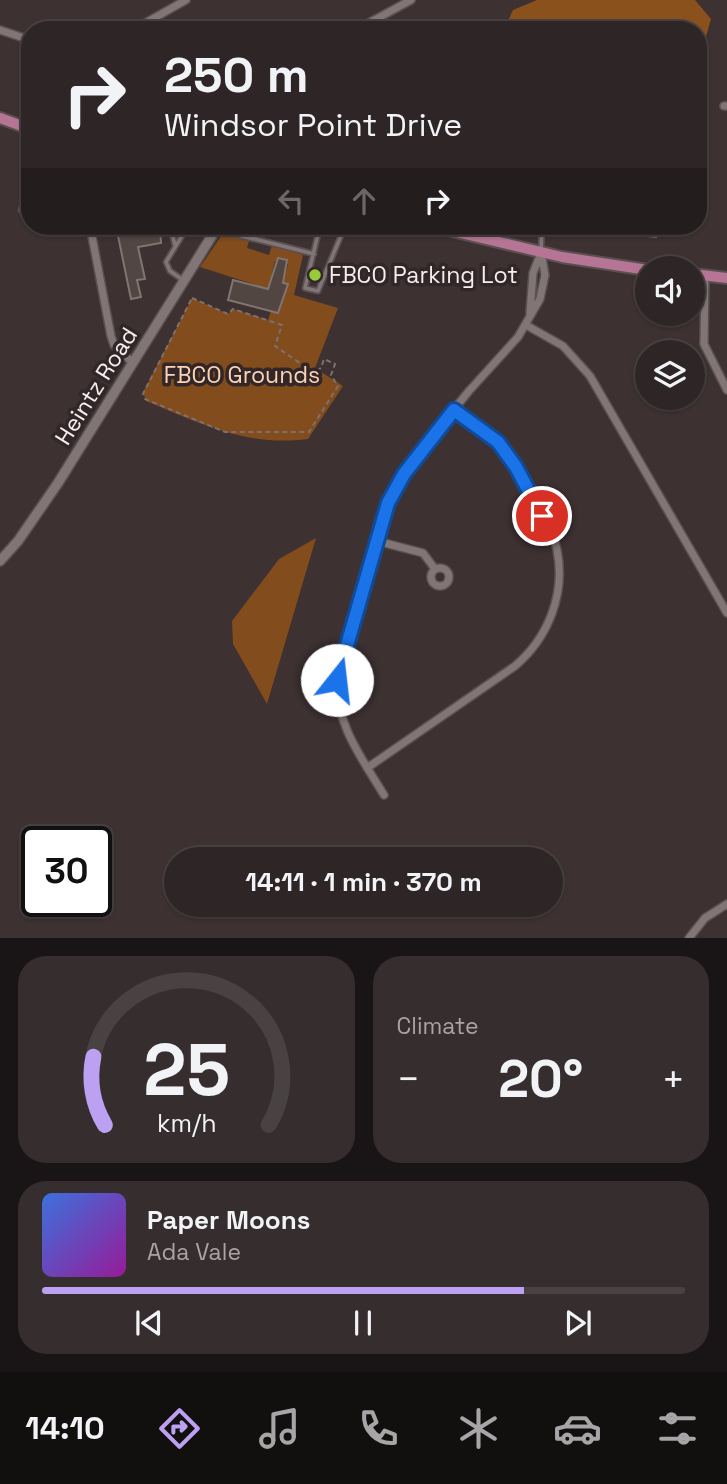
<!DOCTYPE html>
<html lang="en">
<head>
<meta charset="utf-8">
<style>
	:root { --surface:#2e2526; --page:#362d2e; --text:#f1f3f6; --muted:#a7a5a7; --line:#494243; --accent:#bca0f2 }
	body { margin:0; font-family:"Space Grotesk",sans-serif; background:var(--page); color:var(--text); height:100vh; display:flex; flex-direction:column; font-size:26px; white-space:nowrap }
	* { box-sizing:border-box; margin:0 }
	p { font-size:23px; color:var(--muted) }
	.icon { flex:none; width:38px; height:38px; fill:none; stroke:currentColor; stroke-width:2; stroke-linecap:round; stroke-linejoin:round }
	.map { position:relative; height:938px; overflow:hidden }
	.side { display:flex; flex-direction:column; gap:18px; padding:18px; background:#191415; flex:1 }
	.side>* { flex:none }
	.top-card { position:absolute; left:21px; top:21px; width:686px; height:214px; border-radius:28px; box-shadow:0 2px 5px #0004,0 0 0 2px var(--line); background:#2e2526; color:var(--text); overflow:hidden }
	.buttons { position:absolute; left:635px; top:256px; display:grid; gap:14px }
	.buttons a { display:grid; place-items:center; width:70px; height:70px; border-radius:50%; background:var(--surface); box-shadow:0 2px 5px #0004,0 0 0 2px var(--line); font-size:35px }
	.speed { position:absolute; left:21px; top:826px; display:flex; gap:14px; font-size:35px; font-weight:700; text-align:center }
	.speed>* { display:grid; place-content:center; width:91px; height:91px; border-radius:50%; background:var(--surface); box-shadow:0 2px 5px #0004,0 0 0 2px var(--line); line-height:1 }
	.speed .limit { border:4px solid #111; border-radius:10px; background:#fff; color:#111 }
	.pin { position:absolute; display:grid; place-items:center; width:60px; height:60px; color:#fff; margin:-30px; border:4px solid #fff; border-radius:50%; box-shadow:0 2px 7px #0007 }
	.me { position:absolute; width:77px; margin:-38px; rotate:16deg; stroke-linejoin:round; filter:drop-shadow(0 0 5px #0008) }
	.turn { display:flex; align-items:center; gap:24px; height:147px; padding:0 28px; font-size:32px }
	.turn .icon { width:91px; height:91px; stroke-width:2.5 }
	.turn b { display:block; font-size:49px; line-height:60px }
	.lanes { display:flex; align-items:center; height:66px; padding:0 28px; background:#0003; justify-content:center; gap:35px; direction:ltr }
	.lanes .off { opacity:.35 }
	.big { font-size:52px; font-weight:600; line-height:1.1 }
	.side .widget { flex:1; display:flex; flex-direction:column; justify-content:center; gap:10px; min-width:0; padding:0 24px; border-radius:28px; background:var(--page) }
	.side .dial { align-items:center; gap:0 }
	.dial svg { height:182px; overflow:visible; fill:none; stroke:var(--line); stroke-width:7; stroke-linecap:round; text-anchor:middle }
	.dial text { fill:var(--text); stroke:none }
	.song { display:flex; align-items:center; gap:21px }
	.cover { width:84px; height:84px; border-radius:10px; background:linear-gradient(135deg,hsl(220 70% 55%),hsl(300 70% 35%)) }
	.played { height:7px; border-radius:4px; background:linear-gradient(90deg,var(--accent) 75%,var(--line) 75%) }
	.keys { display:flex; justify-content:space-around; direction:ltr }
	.heat { display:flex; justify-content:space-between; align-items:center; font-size:38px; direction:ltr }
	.side .tiles { flex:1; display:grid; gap:18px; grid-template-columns:1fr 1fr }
	.widget:last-child { grid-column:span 2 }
	.trip { position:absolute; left:164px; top:847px; width:399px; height:70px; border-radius:35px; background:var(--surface); box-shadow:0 2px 5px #0004,0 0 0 2px var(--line); font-weight:600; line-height:70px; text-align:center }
	.tab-bar { display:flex; height:112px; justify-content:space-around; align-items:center; background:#120f0f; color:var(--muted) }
	.tab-bar .icon { width:49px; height:49px }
	.tab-bar .selected { color:var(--accent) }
	.tab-bar b { font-size:32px; color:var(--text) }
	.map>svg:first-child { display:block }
	.green { fill:#824c1c }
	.forest { fill:#8b511c }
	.building { fill:#524643; stroke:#817471; stroke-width:2 }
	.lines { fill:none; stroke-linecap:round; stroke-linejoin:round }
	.service-casing { stroke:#5a5051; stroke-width:7 }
	.minor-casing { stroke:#5a5051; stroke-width:10 }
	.tertiary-casing { stroke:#5a5051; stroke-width:12 }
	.primary-casing { stroke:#5a5051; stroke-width:14 }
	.path { stroke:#7c7172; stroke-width:2; stroke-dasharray:5 3.5; stroke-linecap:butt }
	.service { stroke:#827576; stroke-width:3.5 }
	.minor { stroke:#827576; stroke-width:7 }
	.tertiary { stroke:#827576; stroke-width:9 }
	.primary { stroke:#b67595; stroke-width:10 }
	.route-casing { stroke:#114b97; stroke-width:18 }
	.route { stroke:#1a73e8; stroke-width:12 }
	.poi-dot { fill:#96cc3a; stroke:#322728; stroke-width:2.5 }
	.labels { text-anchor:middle; stroke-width:7; stroke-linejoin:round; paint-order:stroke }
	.poi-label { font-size:23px; fill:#f5edee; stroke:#322728; text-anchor:start }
	.park-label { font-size:23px; fill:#fdd3b4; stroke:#322728 }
	.street-label { font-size:23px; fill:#f5edee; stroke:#322728 }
</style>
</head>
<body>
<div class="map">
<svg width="727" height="938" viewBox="0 0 727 938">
	<rect width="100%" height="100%" fill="#3d3132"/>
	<path class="green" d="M 228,226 L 253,226 L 247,248 L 269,255 L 272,245 L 303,255 L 294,295 L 338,308 L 315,368 L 343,386 L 308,439 C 246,447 202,424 146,401 L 143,392 L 192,298 L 228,314 L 233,309 L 268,320 L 271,311 L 278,313 L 288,284 L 283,283 L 288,264 L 275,261 L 268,289 L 200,267 Z
		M 316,538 L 267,704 L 233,644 L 232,621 L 279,559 Z"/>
	<path class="forest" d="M 537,0 L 695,0 L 711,19 L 700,57 L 700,105 L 698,30 L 648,30 L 643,26 L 639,30 L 519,30 L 508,21 L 513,10 Z"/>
	<path class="building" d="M 116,226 L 160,226 L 161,243 L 138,247 L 145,279 L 137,280 L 141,297 L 131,299 Z
		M 597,226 L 675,226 L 675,232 L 656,231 L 656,237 L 597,231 Z
		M 278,258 L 287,260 L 283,283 L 288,284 L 278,313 L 228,300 L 233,280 L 268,289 Z"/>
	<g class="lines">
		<g class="service-casing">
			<path id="service" d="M 30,182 L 21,210 L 30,221
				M 170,226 L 175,245
				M 258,226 L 255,239 L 314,254
				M 299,226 L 320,230
				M 320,226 L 305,288 L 318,291 L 345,226
				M 542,226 L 554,226
				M 217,230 L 254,239
				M 541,250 L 542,226
				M 183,280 L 170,271 L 166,262 L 188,226"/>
		</g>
		<g class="minor-casing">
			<path id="minor" d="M 0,30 L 30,40
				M 133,30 L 186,0
				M 356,30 L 411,0
				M 724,106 L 727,106
				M 90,226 L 111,336 L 114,345 L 133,363
				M 705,275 L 704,344 L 727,390
				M 530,313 L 533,273 L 541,253
				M 526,325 L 563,346 L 590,376 L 727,613
				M 377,541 L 423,553 L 435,569
				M431 577a9 9 0 1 1 18 0a9 9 0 1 1-18 0Z
				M 367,768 L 515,666 C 548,638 566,594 557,550 C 553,529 539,510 529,492 C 520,475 511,455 498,442 C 485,430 468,420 454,410
				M 384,795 C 361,757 336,725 337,680 L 388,503 L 424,446 L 469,391 L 518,337 L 540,299 L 545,275 L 541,252
				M 689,938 L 705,918 L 727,904"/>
		</g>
		<g class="tertiary-casing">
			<path id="tertiary" d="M 0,561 L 18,541 L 58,483 L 218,226"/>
		</g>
		<g class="primary-casing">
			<path id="primary" d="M 0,118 L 30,129
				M 431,226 L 562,257 L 648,270
				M 693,274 L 727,278"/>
		</g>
		<path class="path" d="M 192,298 L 228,314 L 233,309 L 282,325 L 275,346 L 313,372 L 321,368 L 324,359 L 335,364 L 331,375 L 338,386 L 309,432 L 225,432 L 145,399 L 143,394 Z"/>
		<use href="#service" class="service"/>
		<use href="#minor" class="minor"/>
		<use href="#tertiary" class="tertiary"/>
		<use href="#primary" class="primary"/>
	</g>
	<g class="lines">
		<g class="route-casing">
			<path id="route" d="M 337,680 L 388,503 L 404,474 L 454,410 L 498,442 L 516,467 L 542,516"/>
		</g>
		<use href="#route" class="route"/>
	</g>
	<circle class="poi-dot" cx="315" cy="275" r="7"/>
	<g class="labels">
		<g class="poi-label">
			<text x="329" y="283">FBCO Parking Lot</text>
		</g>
		<g class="park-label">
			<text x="242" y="383">FBCO Grounds</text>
		</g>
		<g class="street-label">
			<text transform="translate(96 386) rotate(-58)" y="8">Heintz Road</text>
		</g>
	</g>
</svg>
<div class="buttons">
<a><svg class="icon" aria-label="sound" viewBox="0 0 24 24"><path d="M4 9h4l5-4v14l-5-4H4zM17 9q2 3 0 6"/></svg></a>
<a><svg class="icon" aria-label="layers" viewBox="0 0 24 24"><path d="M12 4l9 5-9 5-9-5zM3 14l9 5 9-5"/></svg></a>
</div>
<div class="speed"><div class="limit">30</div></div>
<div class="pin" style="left:542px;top:516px;background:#d93025"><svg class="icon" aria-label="arrive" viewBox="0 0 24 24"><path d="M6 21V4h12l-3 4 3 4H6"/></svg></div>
<svg class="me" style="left:337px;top:680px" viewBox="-20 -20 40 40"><circle r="19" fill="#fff"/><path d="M0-13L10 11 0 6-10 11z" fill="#1a73e8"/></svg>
<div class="trip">14:11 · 1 min · 370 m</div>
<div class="top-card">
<div class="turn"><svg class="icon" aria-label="right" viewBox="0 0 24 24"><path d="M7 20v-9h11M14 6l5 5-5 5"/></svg><div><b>250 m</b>Windsor Point Drive</div></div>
<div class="lanes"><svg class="icon off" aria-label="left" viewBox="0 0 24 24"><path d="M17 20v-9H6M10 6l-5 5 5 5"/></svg><svg class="icon off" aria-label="ahead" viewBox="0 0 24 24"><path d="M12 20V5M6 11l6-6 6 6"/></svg><svg class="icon" aria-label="right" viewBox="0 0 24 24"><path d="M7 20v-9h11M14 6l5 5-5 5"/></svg></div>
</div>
</div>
<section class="side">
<div class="tiles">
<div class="widget dial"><svg viewBox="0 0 100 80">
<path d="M14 69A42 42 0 1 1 86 69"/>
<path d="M14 69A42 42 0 0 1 9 39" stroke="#bca0f2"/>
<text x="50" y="56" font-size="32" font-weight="700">25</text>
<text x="50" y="72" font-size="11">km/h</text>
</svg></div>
<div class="widget"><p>Climate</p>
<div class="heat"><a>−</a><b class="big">20°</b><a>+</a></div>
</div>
<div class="widget">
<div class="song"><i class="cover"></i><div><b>Paper Moons</b><p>Ada Vale</p></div></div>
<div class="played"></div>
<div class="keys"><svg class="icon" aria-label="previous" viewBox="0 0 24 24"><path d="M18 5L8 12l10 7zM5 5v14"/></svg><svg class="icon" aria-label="pause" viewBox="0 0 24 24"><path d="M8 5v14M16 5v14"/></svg><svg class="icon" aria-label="next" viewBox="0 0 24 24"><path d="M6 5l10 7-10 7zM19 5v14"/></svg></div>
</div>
</div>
</section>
<nav class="tab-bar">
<b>14:10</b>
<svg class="icon selected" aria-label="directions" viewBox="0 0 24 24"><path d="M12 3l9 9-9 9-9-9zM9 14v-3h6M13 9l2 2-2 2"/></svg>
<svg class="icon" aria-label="music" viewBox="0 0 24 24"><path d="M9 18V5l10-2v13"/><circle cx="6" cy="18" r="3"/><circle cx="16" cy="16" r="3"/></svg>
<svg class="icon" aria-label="phone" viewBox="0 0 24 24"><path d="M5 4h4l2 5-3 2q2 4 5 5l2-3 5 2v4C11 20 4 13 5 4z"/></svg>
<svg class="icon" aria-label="climate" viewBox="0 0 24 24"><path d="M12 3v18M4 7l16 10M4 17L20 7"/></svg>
<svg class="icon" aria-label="car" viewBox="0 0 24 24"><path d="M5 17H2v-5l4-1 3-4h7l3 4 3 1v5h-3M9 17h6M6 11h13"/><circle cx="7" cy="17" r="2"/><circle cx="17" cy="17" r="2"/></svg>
<svg class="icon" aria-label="filters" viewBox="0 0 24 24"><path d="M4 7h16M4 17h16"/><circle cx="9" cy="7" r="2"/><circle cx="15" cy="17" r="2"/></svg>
</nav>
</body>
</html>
